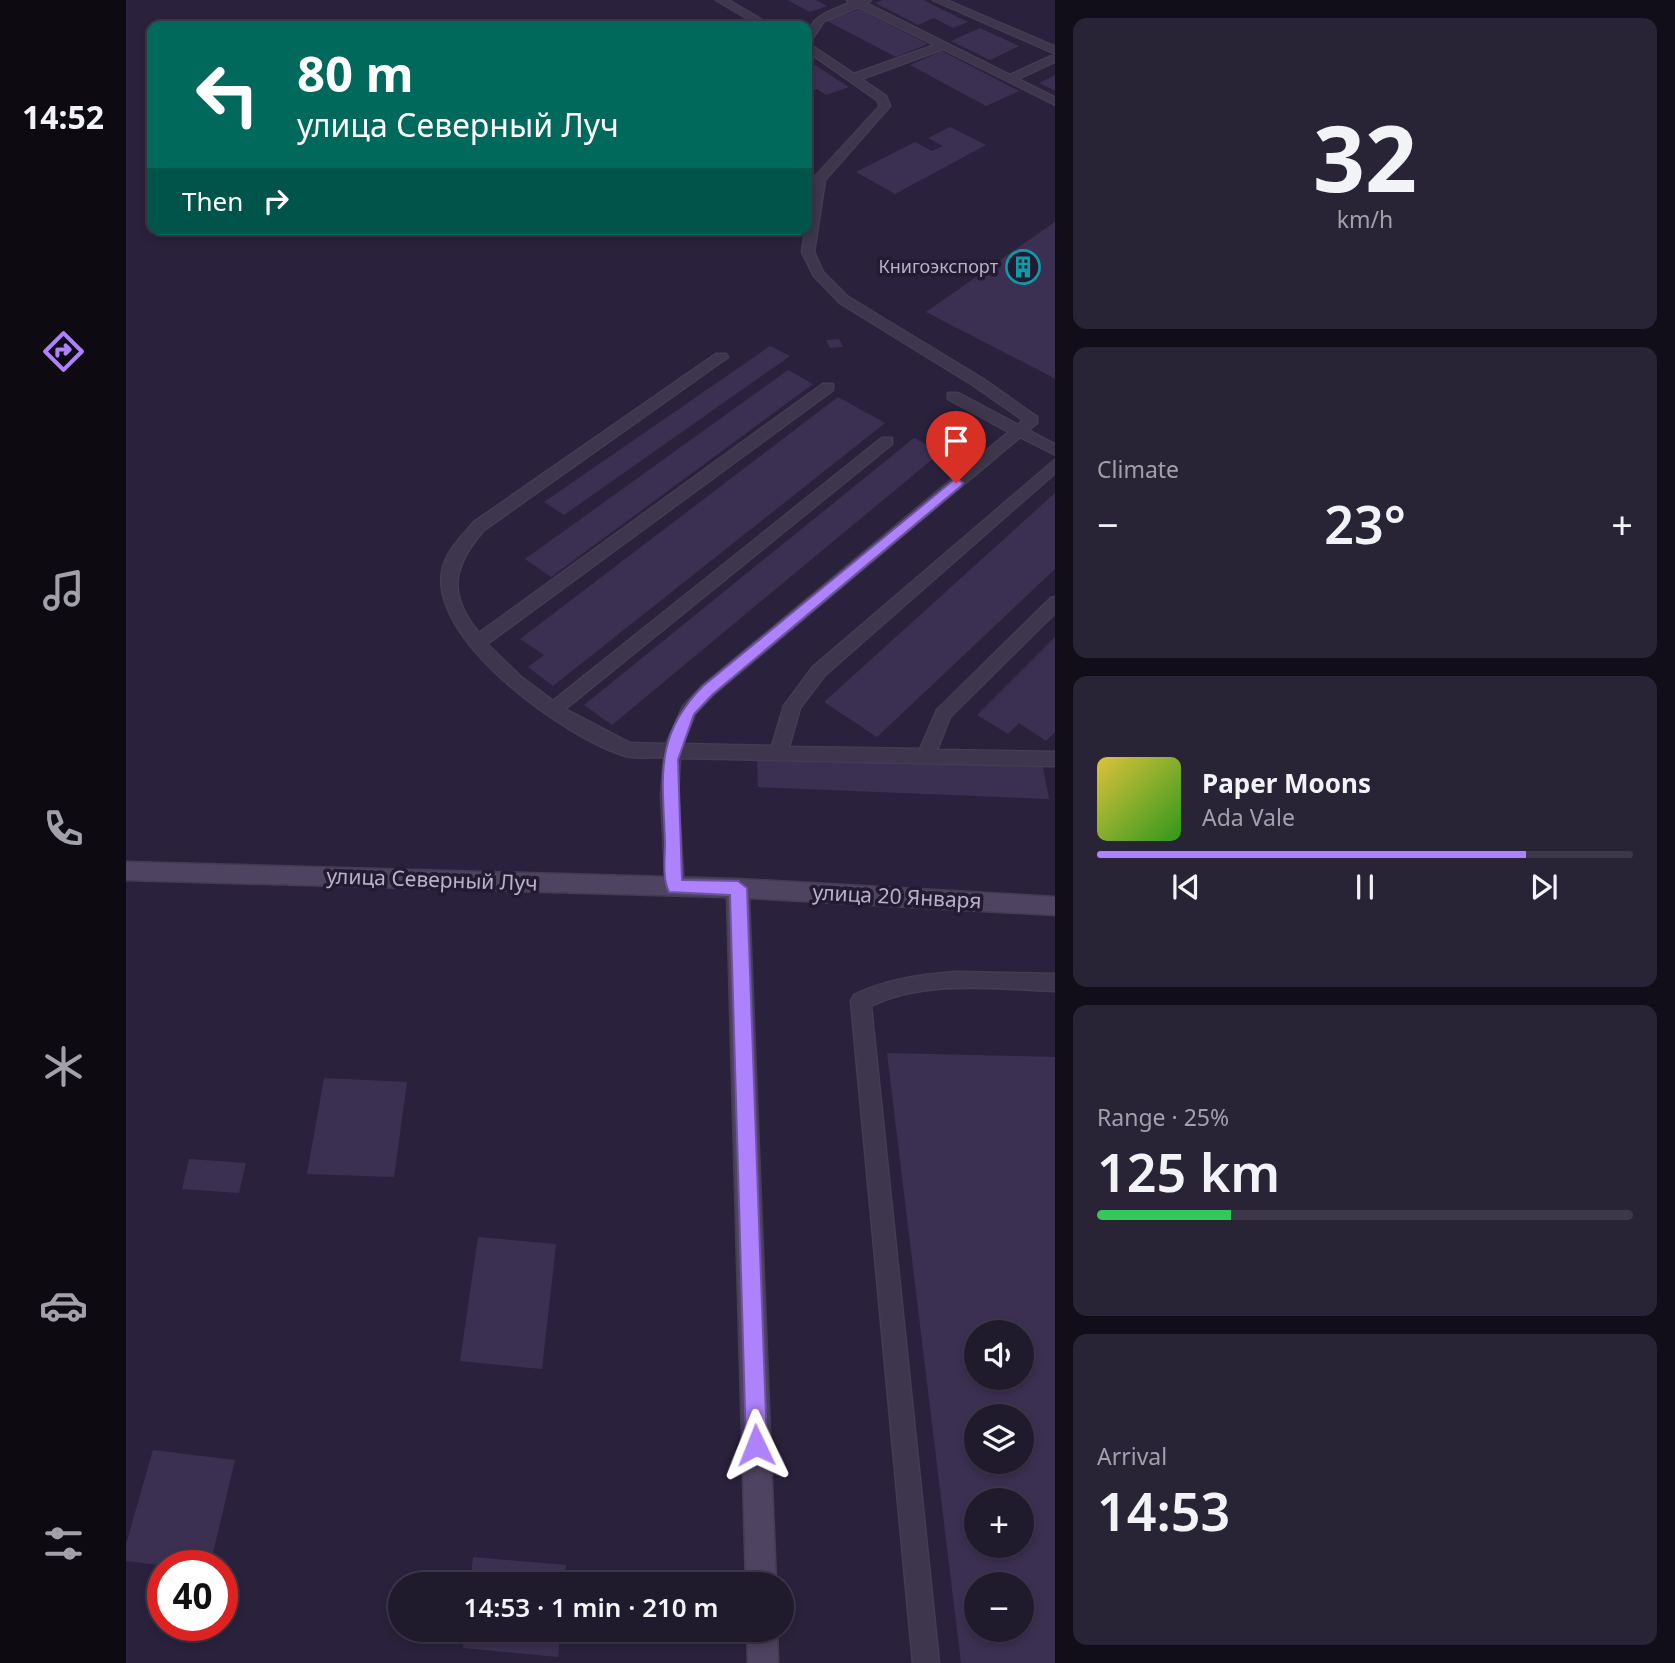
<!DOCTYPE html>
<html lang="en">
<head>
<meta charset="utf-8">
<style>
	:root { --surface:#201a2d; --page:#282335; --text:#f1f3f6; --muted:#a2a1aa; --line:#3d3849; --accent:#ad82fc }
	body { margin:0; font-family:"Noto Sans",sans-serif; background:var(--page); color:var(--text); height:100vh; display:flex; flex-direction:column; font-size:26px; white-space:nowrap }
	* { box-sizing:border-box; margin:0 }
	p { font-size:23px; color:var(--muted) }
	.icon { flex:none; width:38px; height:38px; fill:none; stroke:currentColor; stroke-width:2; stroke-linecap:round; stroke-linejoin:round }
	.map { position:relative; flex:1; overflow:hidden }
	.details { display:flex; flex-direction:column; gap:18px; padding:18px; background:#120e19; width:620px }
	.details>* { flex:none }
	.hud { position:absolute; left:21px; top:21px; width:665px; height:214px; border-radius:14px; box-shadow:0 4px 10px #0003,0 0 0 2px var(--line); background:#00695c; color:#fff; overflow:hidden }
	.controls { position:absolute; left:838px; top:1320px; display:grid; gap:14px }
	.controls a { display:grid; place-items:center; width:70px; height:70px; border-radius:50%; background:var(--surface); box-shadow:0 4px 10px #0003,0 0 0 2px var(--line); font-size:35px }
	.speed { position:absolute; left:21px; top:1550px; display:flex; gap:14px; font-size:35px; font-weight:700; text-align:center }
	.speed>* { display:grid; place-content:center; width:91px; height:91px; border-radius:50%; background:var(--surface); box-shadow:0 4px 10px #0003,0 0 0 2px var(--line); line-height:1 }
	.speed .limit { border:10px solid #d22; background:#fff; color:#111 }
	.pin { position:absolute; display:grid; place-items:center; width:60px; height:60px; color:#fff; margin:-72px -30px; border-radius:50% 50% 50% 0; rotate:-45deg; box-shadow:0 0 7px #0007 }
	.pin .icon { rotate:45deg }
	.me { position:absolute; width:77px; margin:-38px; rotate:358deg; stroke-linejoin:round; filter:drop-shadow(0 0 5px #0008) }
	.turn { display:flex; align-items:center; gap:24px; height:147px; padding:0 35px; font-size:32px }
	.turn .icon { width:91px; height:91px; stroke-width:2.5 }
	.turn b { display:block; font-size:49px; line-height:60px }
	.then { display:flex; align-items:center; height:66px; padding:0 35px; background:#0003; gap:14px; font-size:26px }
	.big { font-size:52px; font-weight:600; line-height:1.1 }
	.details .card { flex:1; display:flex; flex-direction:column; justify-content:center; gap:10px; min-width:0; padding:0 24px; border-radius:14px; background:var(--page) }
	.details .dial { align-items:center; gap:0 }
	.dial b { font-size:91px; line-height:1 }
	.song { display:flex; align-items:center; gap:21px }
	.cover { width:84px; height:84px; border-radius:10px; background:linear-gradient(135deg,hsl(50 70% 55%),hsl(110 70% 35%)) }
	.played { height:7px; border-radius:4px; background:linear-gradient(90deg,var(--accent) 80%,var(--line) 80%) }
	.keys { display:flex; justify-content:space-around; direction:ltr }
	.heat { display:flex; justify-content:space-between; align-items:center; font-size:38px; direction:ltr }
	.charge { height:10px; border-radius:5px; background:linear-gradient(90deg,#34c759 25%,var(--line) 0) }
	.trip { position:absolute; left:262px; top:1572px; width:406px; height:70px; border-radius:35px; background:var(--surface); box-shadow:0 4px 10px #0003,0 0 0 2px var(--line); font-weight:600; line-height:70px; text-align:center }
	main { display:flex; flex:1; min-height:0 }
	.menu { display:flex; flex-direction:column; width:126px; justify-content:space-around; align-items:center; background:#0d0a12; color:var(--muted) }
	.menu .icon { width:49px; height:49px }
	.menu .on { color:var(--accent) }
	.menu b { font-size:32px; color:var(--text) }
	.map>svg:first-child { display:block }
	.building { fill:#3b3051; fill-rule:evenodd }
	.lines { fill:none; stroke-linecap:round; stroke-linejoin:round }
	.lane-casing { stroke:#433c52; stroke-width:3 }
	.secondary-casing { stroke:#433c52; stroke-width:3 }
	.lane { fill:#3d364c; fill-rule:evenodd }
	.secondary { fill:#4e4360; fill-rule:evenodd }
	.route { fill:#ad82fc; stroke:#7054a4; stroke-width:2 }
	.labels { text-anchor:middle; stroke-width:7; stroke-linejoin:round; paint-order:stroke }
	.far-poi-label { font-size:18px; fill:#b9b1c8; stroke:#221b31; text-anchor:end }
	.street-label { font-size:21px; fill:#b9b1c8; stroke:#221b31 }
</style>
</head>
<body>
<main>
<nav class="menu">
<b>14:52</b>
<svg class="icon on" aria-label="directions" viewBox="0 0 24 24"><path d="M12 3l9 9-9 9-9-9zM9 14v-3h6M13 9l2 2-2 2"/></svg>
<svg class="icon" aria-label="music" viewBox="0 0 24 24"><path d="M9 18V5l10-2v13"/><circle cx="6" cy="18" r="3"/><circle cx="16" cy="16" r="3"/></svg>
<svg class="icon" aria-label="phone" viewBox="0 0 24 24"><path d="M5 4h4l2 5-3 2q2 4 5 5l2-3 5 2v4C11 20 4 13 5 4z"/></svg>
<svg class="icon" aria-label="climate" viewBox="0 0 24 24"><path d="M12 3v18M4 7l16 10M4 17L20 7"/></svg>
<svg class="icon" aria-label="car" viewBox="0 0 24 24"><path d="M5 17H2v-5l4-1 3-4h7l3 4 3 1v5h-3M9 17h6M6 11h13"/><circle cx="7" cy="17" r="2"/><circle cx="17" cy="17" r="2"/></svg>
<svg class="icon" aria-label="filters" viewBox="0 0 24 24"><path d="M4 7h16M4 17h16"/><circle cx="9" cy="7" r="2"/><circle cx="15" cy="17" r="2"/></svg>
</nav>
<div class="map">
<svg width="930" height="1663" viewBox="0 0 930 1663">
	<rect width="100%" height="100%" fill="#2a223c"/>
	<path class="building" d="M 661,0 L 690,0 L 701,6 L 684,12 Z
		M 757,0 L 797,0 L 842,22 L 827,28 L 808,18 L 792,25 L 749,3 Z
		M 733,9 L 802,44 L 770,57 L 701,21 Z
		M 854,28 L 893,46 L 864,60 L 825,41 Z
		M 816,51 L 893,91 L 860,106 L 784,65 Z
		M 681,60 L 723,87 L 700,95 L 691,89 L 681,92 Z
		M 930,75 L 930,91 L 913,83 Z
		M 824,127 L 860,145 L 769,194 L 730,172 L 789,142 L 806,151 L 817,146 L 802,138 Z
		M 930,221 L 930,379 L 800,312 Z
		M 713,339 L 717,347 L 704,348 L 700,340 Z
		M 644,346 L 664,356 L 438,515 L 418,502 Z
		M 662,370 L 687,384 L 425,577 L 399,559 Z
		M 712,397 L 759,423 L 427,686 L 402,667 L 418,655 L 394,639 Z
		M 788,438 L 815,452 L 486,725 L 458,705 Z
		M 930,492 L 930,568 L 751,737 L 698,702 Z
		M 930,636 L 930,731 L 920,741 L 893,723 L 882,734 L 851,715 Z
		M 631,756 L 917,767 L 923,799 L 632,787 Z
		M 761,1053 L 930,1057 L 930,1663 L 835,1663 ZM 850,1332 L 896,1332 L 896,1377 L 850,1377 ZM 850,1416 L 896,1416 L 896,1461 L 850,1461 ZM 850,1500 L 896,1500 L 896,1545 L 850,1545 ZM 850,1584 L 896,1584 L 896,1629 L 850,1629 Z
		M 198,1078 L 281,1082 L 268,1177 L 181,1174 Z
		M 63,1159 L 120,1163 L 113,1193 L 56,1189 Z
		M 352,1237 L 430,1244 L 416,1369 L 334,1361 Z
		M 27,1450 L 109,1460 L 84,1566 L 41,1566 L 0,1561 L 0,1544 Z
		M 347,1557 L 440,1565 L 438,1584 L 344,1584 Z
		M 339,1629 L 435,1629 L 432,1657 L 337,1648 Z"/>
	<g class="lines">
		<g class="lane-casing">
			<path id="lane" d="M 590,0 L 602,0 L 646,26 L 634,26 Z
				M 721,0 L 745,0 L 740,3 L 884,75 L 930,54 L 930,61 L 892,79 L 930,98 L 930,105 L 817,49 L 735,79 L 760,96 L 764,106 L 699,180 L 688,252 L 697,272 L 722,297 L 857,379 L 911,417 L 911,423 L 902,430 L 930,445 L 930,455 L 894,437 L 588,694 L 569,714 L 557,744 L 646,746 L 658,706 L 687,667 L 930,459 L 930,472 L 699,675 L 674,708 L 663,747 L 794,749 L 811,710 L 925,598 L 930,597 L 930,612 L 824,717 L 811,750 L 930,752 L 930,766 L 554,758 L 552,796 L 558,887 L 555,892 L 549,895 L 543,892 L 540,887 L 535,796 L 538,757 C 526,757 512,759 500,756 C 441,739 305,642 316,572 C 319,552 336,536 348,522 L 590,354 L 600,354 L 602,357 L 358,530 C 327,566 320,593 353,633 L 697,384 L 707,384 L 707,390 L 361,644 L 395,677 L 427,701 L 756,438 L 766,438 L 766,444 L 439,709 L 504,743 L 540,744 L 557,706 L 576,686 L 883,432 L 822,399 L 822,393 L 832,393 L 892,425 L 897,420 L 847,385 L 714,303 L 688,276 L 676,252 L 687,179 L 754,106 L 751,100 L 681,51 C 681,16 695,15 724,3 ZM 732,7 L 809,45 L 728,74 L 683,44 L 698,21 Z
				M 807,0 L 820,0 L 930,47 L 930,54 Z
				M 829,972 L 930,974 L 930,991 C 870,989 800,979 745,1006 L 813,1663 L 787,1663 L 725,1001 L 728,995 C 761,979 793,975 829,972 Z"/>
		</g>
		<g class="secondary-casing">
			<path id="secondary" d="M 0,862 L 612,879 L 930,897 L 930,915 L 623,898 L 650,1584 L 620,1584 L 601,897 L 0,880 Z
				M 621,1629 L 651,1629 L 652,1663 L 622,1663 Z"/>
		</g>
		<use href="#lane" class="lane"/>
		<use href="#secondary" class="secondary"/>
	</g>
	<path class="route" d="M 830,478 L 837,483 L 835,486 L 587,694 L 568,714 L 552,760 L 556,880 L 612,881 L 621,888 L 641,1445 L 638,1452 L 630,1455 L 623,1452 L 620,1445 L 604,895 L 543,892 C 536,878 539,858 539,843 C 537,778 527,736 577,686 Z"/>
	<defs>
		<g id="building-ring" transform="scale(1.75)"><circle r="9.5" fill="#221b31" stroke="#0f9aa8" stroke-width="1.5"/><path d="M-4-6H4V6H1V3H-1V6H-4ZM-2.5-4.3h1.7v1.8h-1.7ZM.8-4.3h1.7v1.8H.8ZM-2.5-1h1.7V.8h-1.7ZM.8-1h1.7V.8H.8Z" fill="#0f9aa8"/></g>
	</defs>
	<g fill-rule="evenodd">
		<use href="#building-ring" x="897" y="267"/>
	</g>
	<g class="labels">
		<g class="far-poi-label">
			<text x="872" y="273">Книгоэкспорт</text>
		</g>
		<g class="street-label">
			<text transform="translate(306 880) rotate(2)" y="7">улица Северный Луч</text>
			<text transform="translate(771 897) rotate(3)" y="7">улица 20 Января</text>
		</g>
	</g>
</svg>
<div class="controls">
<a><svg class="icon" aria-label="sound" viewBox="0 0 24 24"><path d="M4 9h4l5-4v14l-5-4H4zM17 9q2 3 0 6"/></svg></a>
<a><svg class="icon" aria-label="layers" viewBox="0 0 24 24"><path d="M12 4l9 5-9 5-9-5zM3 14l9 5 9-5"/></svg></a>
<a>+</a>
<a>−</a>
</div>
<div class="speed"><div class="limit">40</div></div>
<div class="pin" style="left:830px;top:483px;background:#d93025"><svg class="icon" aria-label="arrive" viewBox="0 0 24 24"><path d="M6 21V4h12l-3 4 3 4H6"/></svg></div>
<svg class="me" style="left:630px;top:1445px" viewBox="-20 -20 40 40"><path d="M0-17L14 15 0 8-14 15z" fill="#ad82fc" stroke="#fff" stroke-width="4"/></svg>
<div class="trip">14:53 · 1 min · 210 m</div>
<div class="hud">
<div class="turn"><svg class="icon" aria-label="left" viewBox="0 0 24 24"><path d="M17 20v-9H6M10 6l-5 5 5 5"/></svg><div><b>80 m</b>улица Северный Луч</div></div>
<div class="then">Then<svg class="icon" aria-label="right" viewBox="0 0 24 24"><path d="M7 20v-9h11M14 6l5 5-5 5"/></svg></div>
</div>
</div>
<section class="details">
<div class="card dial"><b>32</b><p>km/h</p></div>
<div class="card"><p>Climate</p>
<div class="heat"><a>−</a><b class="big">23°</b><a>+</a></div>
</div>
<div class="card">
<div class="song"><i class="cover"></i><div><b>Paper Moons</b><p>Ada Vale</p></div></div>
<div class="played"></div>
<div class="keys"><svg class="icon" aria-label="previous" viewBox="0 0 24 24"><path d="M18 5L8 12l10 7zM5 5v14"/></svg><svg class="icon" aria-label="pause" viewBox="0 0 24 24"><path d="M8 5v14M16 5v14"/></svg><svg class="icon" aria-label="next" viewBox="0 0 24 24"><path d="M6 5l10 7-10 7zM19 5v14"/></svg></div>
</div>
<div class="card"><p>Range · 25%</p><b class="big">125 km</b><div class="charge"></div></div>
<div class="card"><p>Arrival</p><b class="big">14:53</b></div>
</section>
</main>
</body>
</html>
